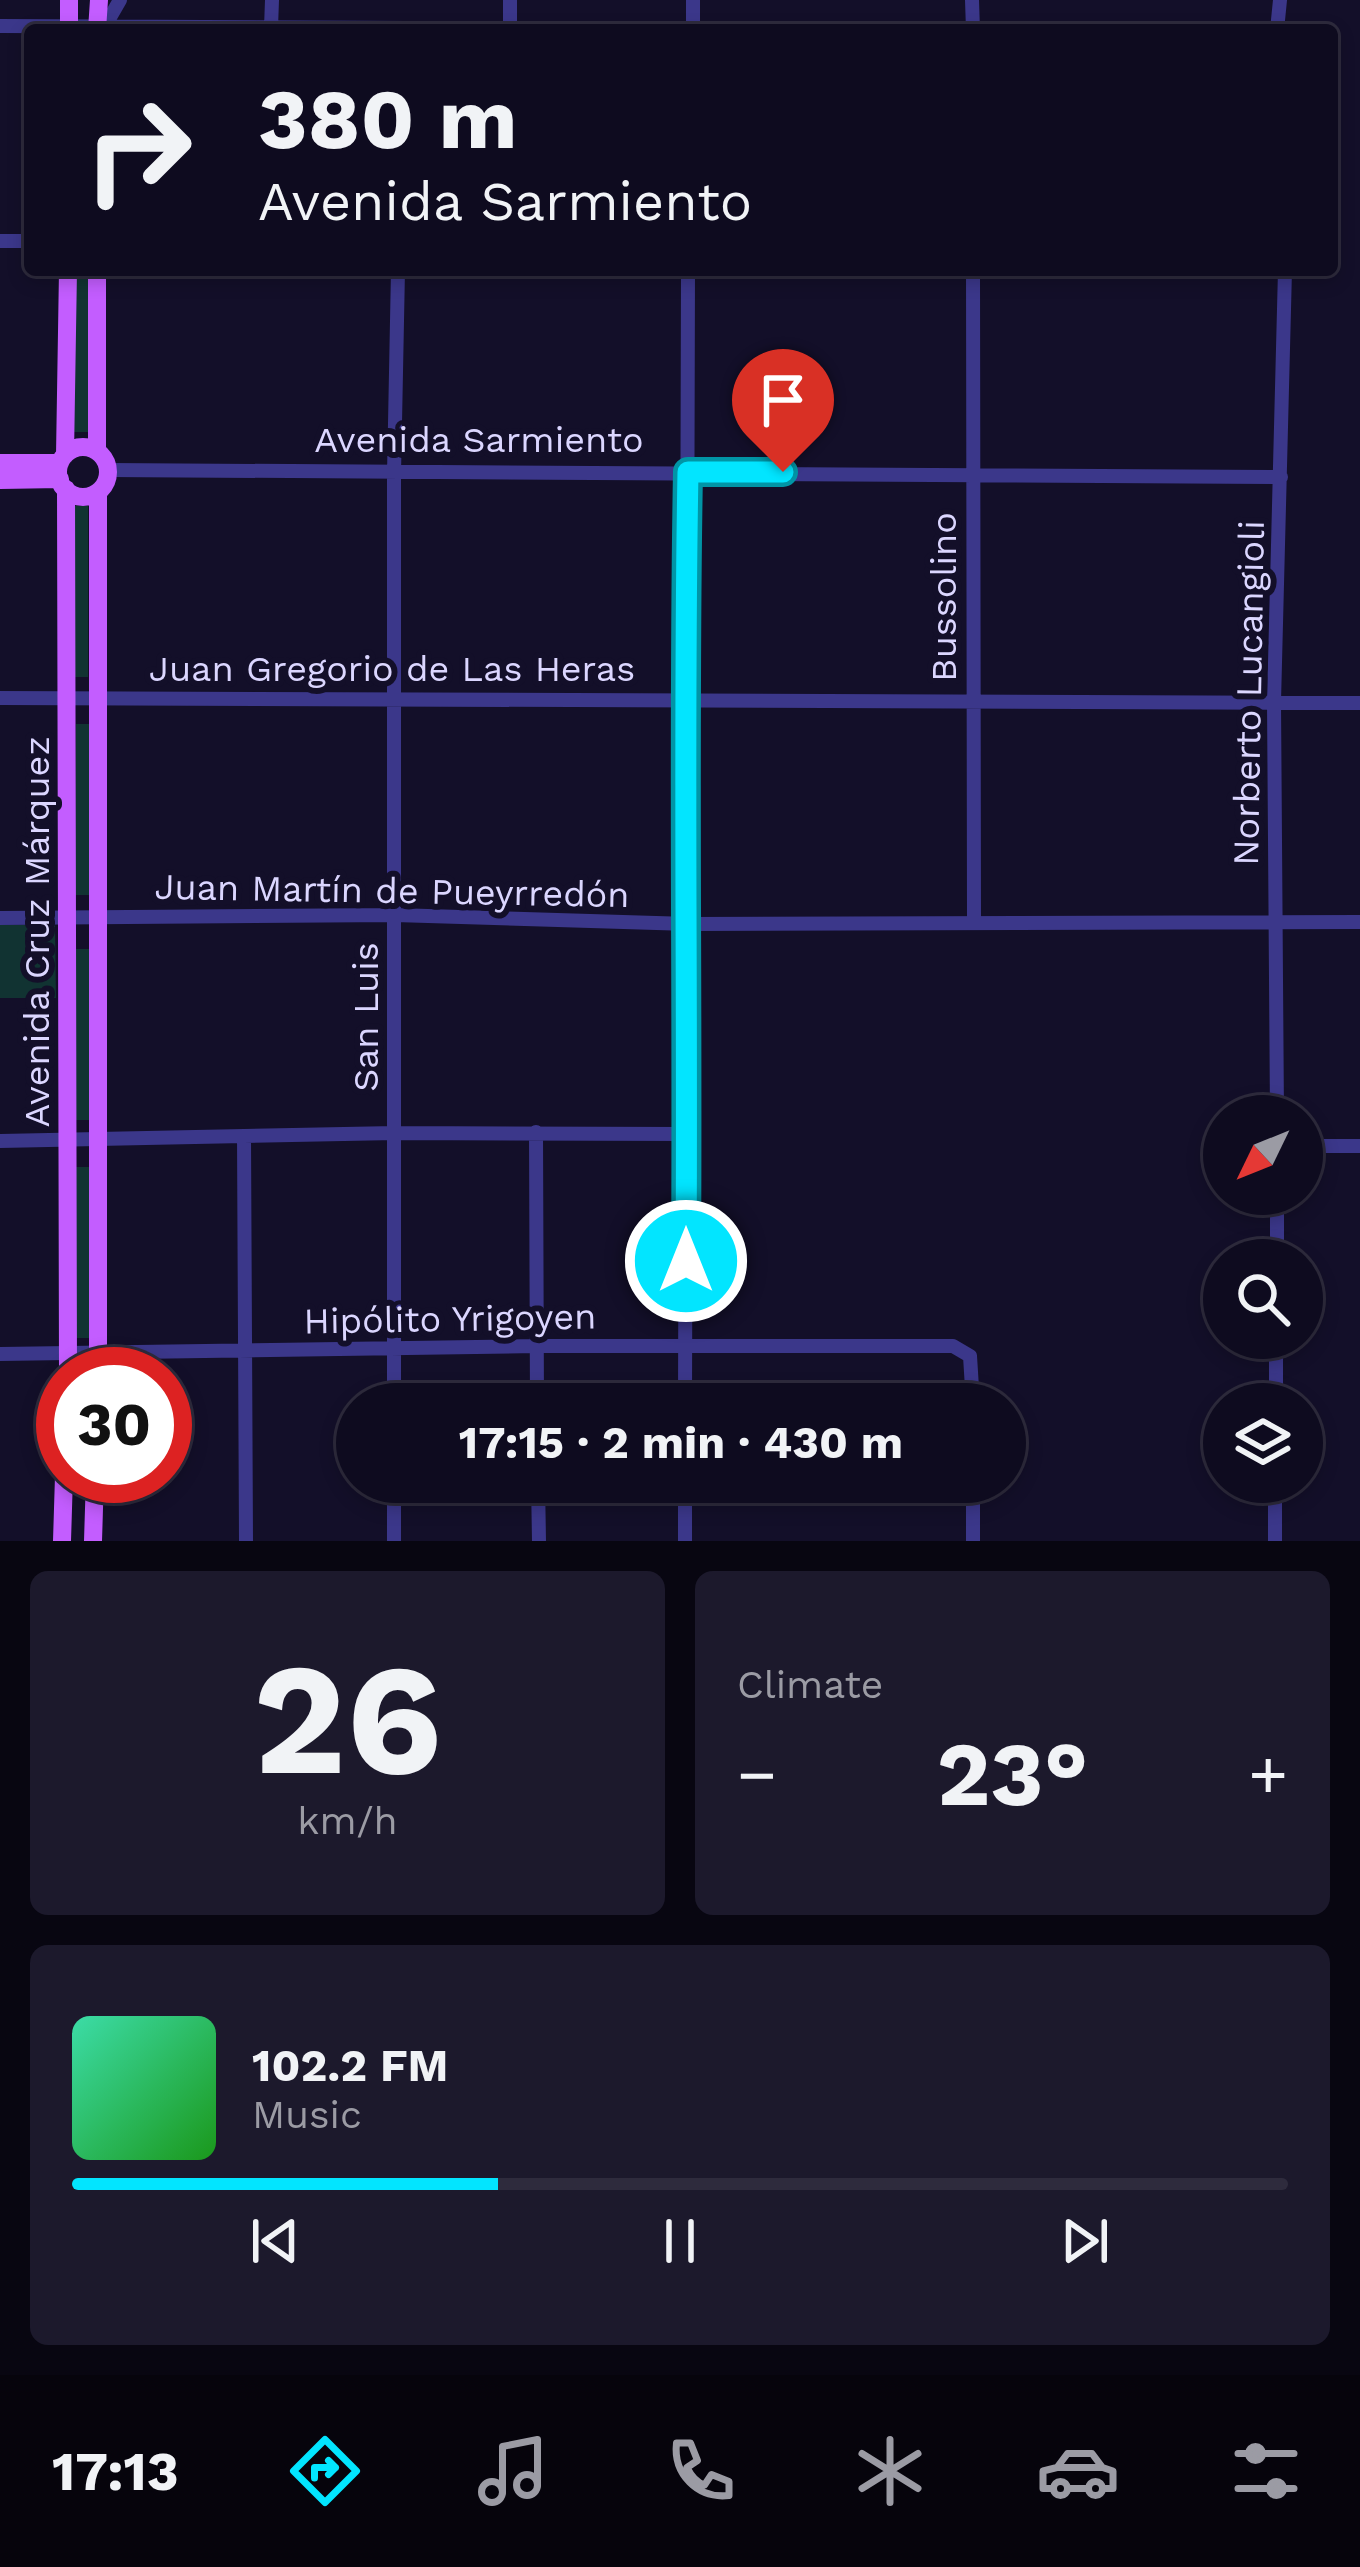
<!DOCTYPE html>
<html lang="en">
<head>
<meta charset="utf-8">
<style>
	:root { --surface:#0e0b1f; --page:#1c192c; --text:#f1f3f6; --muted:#9b9ba4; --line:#2e2b3d; --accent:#02e5ff }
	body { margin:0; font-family:"Work Sans",sans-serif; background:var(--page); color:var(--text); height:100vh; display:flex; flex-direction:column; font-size:45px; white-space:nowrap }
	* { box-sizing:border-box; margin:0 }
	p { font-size:39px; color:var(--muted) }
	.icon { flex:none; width:66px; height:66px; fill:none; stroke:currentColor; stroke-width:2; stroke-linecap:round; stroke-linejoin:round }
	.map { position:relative; height:1541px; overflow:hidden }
	.panel { display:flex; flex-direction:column; gap:30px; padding:30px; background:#080611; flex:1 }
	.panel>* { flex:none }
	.top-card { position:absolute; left:24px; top:24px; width:1314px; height:252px; border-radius:12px; box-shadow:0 6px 18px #0003,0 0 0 3px var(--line); background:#0e0b1f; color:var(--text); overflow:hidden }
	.needle { width:78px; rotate:227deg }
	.fabs { position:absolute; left:1203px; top:1095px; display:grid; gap:24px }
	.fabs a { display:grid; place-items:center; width:120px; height:120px; border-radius:50%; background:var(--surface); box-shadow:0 6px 18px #0003,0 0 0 3px var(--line); font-size:60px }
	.speed { position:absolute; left:36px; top:1347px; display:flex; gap:24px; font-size:60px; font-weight:700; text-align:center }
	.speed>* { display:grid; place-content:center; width:156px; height:156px; border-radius:50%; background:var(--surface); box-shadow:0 6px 18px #0003,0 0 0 3px var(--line); line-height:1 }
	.speed .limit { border:18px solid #d22; background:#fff; color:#111 }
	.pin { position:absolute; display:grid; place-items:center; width:102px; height:102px; color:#fff; margin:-123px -51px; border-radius:50% 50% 50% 0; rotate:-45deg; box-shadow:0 0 12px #0007 }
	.pin .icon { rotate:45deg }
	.me { position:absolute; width:132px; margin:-66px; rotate:0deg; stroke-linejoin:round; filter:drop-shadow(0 0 9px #0008) }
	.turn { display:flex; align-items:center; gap:42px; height:252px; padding:0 36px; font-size:54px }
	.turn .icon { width:156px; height:156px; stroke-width:2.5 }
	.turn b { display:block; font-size:84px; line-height:102px }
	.big { font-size:90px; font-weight:700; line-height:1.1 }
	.panel .widget { flex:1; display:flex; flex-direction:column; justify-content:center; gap:18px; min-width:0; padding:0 42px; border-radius:18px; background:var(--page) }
	.panel .dial { align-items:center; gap:0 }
	.dial b { font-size:156px; line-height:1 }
	.song { display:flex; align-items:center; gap:36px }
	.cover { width:144px; height:144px; border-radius:18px; background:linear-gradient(135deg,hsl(160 70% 55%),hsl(120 70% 35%)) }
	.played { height:12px; border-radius:6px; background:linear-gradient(90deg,var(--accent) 35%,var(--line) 35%) }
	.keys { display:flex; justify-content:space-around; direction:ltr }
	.heat { display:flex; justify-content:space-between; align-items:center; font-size:66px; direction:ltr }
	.panel .tiles { flex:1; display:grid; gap:30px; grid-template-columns:1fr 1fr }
	.widget:last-child { grid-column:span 2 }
	.trip { position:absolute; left:336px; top:1383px; width:690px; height:120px; border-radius:60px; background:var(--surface); box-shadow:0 6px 18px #0003,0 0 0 3px var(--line); font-weight:700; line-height:120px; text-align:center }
	.dock { display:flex; height:192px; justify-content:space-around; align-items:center; background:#06040c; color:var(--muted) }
	.dock .icon { width:84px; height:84px }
	.dock .selected { color:var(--accent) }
	.dock b { font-size:54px; color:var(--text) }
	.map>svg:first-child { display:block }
	.green { fill:#113332 }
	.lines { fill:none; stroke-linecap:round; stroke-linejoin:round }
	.minor { stroke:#3b378a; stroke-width:14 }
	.major { stroke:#c35dff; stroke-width:18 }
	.route-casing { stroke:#0195a6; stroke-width:30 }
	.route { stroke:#02e5ff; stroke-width:21 }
	.labels { text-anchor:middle; stroke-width:12; stroke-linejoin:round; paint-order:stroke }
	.street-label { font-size:36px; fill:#dbd6ff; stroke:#130f29 }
</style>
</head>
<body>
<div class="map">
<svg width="1360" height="1541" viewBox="0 0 1360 1541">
	<rect width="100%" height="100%" fill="#130f29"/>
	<path class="green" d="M 73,270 L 89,270 L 89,432 L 73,432 Z
		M 72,506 L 88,506 L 88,677 L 72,677 Z
		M 76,724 L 91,724 L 91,895 L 75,895 Z
		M 0,925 L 55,925 L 56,998 L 0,998 Z
		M 76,949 L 92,949 L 92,1120 L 76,1120 Z
		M 74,1167 L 90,1167 L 90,1338 L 74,1338 Z"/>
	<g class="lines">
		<path class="minor" d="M 510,0 L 510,29
			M 972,0 L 973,30
			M 0,26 L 788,30
			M 105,26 L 120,0
			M 271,28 L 272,0
			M 693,30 L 693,0
			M 1277,30 L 1280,0
			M 0,241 L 30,241
			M 973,270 L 974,923
			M 108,470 L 1281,477
			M 0,698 L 1360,703
			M 0,918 L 395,915 L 689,924 L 1360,922
			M 1277,1116 L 1274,702 L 1285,270
			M 536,1132 L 537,1404
			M 244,1136 L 246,1541
			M 0,1141 L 395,1133 L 687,1134
			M 1302,1146 L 1360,1146
			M 1277,1260 L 1277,1194
			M 0,1354 L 536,1346 L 953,1346 L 970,1356 L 973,1404
			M 394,1404 L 394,474 L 398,270
			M 685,1404 L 688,270
			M 1276,1404 L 1276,1338
			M 538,1482 L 539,1541
			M 394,1541 L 394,1482
			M 685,1541 L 685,1482
			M 973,1541 L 973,1482
			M 1275,1541 L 1275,1482"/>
		<path class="major" d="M 69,30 L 69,0
			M 97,30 L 99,0
			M 97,270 L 97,451
			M58 472a25 25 0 1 1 50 0a25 25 0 1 1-50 0Z
			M 65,455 L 68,270
			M 0,463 L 60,463
			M 0,480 L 60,479
			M 66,489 L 68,1374
			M 98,492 L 98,1374
			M 62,1541 L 64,1476
			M 93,1541 L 95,1476"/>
	</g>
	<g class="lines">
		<g class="route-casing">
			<path id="route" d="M 686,1261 C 688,998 683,735 688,472 L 783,472"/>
		</g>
		<use href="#route" class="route"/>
	</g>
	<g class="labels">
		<g class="street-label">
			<text x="479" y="452">Avenida Sarmiento</text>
			<text transform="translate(943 597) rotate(-90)" y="13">Bussolino</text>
			<text x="392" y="681">Juan Gregorio de Las Heras</text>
			<text transform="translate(1248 693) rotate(-89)" y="13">Norberto Lucangioli</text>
			<text transform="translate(392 890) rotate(1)" y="13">Juan Martín de Pueyrredón</text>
			<text transform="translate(36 932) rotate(-90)" y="13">Avenida Cruz Márquez</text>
			<text transform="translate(365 1017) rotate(-90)" y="13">San Luis</text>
			<text transform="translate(450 1318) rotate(-1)" y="13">Hipólito Yrigoyen</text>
		</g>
	</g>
</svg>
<div class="fabs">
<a><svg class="needle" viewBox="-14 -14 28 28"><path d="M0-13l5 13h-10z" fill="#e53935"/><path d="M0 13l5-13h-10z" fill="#9b9ba4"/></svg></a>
<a><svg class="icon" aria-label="search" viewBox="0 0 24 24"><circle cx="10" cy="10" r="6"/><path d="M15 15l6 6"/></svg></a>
<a><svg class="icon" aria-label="layers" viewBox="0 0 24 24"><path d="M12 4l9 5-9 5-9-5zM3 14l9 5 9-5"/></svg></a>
</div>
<div class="speed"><div class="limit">30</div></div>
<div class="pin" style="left:783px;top:472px;background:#d93025"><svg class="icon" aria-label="arrive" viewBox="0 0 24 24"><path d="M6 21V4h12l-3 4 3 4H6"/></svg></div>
<svg class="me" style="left:686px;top:1261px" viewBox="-20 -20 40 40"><circle r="17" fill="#02e5ff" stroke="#fff" stroke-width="3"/><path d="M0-11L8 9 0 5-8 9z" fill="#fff"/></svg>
<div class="trip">17:15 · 2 min · 430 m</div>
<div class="top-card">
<div class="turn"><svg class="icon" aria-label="right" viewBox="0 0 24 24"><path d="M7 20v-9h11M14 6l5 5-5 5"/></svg><div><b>380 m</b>Avenida Sarmiento</div></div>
</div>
</div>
<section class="panel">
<div class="tiles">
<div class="widget dial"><b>26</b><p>km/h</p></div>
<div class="widget"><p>Climate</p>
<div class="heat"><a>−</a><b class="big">23°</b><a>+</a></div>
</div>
<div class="widget">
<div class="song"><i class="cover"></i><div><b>102.2 FM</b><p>Music</p></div></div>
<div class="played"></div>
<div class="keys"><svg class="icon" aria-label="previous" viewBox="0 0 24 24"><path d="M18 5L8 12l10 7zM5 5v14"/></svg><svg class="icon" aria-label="pause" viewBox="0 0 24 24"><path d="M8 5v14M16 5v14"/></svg><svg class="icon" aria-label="next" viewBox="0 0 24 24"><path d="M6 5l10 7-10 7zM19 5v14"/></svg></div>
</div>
</div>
</section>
<nav class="dock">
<b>17:13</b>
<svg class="icon selected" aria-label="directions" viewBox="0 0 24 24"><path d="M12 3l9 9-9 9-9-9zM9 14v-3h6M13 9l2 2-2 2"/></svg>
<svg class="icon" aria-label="music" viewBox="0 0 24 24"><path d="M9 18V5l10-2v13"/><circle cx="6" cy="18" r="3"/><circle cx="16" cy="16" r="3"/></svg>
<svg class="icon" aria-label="phone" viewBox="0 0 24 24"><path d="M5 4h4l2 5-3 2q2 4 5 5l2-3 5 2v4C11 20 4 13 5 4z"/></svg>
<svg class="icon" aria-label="climate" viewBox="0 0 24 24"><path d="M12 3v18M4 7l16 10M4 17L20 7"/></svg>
<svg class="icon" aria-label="car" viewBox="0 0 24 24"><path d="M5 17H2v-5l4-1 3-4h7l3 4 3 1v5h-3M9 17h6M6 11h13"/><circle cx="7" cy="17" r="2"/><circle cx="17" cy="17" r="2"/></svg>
<svg class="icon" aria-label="filters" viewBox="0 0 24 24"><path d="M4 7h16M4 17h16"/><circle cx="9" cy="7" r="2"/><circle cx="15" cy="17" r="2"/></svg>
</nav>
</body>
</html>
